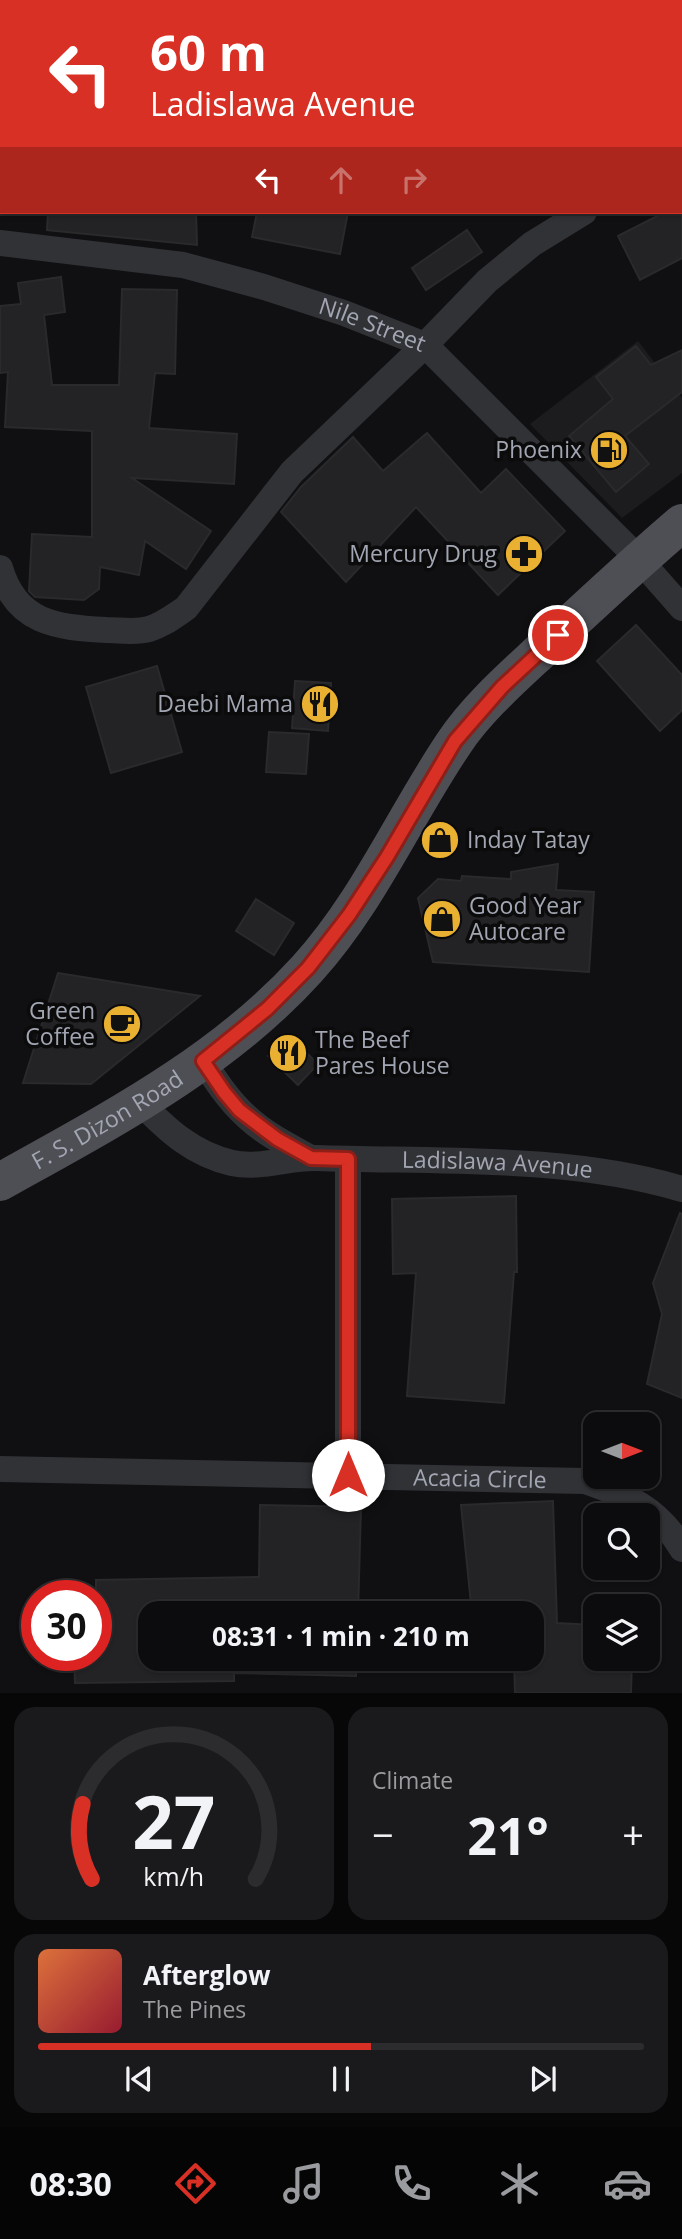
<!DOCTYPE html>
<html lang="en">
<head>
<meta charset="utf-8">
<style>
	:root { --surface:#0c0c0e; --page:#1a1a1c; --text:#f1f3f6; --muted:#9a9b9e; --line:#2c2c2e; --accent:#d93025 }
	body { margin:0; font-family:"Open Sans",sans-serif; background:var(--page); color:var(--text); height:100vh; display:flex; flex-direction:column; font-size:26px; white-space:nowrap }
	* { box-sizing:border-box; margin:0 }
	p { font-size:23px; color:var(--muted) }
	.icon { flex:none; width:38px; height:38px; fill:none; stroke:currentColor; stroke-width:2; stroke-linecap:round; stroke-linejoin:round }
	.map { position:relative; height:1693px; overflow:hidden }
	.panel { display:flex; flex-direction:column; gap:14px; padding:14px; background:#070708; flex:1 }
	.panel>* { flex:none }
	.top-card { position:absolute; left:0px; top:0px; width:682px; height:214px; box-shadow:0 2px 5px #0004,0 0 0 2px var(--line); background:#d93025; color:#fff; overflow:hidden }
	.needle { width:46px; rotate:90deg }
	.tools { position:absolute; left:583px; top:1412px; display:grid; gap:14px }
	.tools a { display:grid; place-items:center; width:77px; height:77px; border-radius:14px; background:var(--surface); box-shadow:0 2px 5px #0004,0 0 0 2px var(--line); font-size:35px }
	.speed { position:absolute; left:21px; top:1580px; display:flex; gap:14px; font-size:35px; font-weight:700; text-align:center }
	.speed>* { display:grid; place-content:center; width:91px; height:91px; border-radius:50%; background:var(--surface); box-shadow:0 2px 5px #0004,0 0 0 2px var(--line); line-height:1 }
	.speed .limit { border:10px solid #d22; background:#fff; color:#111 }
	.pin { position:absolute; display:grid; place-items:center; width:60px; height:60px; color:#fff; margin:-30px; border:4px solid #fff; border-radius:50%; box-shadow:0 2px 7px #0007 }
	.me { position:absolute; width:77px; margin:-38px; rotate:0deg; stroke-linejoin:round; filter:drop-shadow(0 0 5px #0008) }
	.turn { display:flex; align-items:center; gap:24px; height:147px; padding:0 35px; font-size:32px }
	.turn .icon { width:91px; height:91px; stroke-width:2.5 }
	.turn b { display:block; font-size:49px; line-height:60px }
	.lanes { display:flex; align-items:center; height:66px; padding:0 35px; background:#0003; justify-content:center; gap:35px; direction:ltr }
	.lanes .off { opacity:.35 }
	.big { font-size:52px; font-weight:700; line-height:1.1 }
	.panel .widget { flex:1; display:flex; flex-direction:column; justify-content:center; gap:10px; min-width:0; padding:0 24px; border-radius:21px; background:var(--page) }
	.panel .dial { align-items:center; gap:0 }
	.dial svg { height:182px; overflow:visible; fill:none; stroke:var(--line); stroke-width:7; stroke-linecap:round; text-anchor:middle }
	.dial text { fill:var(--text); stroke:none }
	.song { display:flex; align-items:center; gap:21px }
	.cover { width:84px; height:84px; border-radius:10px; background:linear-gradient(135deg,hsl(20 70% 55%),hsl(350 70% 35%)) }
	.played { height:7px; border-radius:4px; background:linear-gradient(90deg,var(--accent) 55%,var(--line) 55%) }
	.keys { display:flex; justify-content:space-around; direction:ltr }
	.heat { display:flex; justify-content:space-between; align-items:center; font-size:38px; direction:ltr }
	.panel .tiles { flex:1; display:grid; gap:14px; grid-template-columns:1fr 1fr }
	.widget:last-child { grid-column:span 2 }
	.trip { position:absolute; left:138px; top:1601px; width:406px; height:70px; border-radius:21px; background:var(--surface); box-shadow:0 2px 5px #0004,0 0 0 2px var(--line); font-weight:700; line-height:70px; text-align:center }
	.dock { display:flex; height:112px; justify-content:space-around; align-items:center; background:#050506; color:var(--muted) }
	.dock .icon { width:49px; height:49px }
	.dock .on { color:var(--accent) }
	.dock b { font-size:32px; color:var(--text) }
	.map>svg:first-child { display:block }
	.built { fill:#1c1c1e }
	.building { fill:#232326; stroke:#2a2a2d; stroke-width:2 }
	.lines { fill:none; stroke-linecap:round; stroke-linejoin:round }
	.minor { stroke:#313236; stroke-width:26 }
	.primary { stroke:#4e4f55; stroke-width:38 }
	.route-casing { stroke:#8d1f18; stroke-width:18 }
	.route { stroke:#d93025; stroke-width:12 }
	.labels { text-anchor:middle; stroke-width:7; stroke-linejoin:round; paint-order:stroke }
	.street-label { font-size:23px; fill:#a2a6b2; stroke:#0b0b0c }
	.poi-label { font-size:23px; fill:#a2a6b2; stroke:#0b0b0c; text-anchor:end }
</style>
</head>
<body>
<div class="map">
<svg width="682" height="1693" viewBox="0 0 682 1693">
	<rect width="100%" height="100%" fill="#101012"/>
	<path class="built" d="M 638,341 L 682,398 L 682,473 L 622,518 L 530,424 Z"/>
	<path class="building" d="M 682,203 L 682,258 L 640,280 L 618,236 L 665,212 L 681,212 Z
		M 48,212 L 196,212 L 197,245 L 47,230 Z
		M 257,212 L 348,212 L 340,254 L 252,237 Z
		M 467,230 L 482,252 L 426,290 L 412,268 Z
		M 61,277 L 65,312 L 44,315 L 52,385 L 119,385 L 122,289 L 177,290 L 175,374 L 155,373 L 149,428 L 237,434 L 234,484 L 132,478 L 211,531 L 186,569 L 145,541 L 139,575 L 100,567 L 99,589 L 84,600 L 35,597 L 29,591 L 32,534 L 92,537 L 92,431 L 5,427 L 8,372 L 0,373 L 0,306 L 21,304 L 18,283 Z
		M 636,346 L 651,365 L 682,350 L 682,392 L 625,436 L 649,464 L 616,492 L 569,436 L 613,399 L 596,377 Z
		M 427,433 L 481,493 L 506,469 L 565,531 L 498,595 L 416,507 L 346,582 L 281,512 L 301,487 L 353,437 L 383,471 Z
		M 636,625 L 682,675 L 682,710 L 660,731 L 597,661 Z
		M 157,666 L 182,752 L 111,773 L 86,687 Z
		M 295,681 L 331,683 L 328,731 L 292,728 Z
		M 269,732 L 309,734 L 306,774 L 266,772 Z
		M 558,864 L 556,890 L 594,892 L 589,972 L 433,962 L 418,898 L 438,879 L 461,881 L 462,876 L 511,879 L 511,872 Z
		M 256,899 L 294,923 L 274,955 L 236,931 Z
		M 58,973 L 200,996 L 91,1084 L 23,1083 Z
		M 288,1035 L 318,1064 L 298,1085 L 268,1056 Z
		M 516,1196 L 517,1272 L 514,1272 L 504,1403 L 407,1396 L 416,1273 L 393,1274 L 392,1199 Z
		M 680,1213 L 682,1214 L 682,1398 L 647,1384 L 662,1314 L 653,1283 Z
		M 553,1501 L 557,1623 L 595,1625 L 595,1659 L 632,1659 L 631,1693 L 515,1693 L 514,1659 L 532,1659 L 532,1614 L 472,1614 L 461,1505 Z
		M 260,1505 L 361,1507 L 358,1614 L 150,1614 L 150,1659 L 357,1659 L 356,1676 L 234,1673 L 234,1681 L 75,1683 L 74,1656 L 96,1656 L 96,1580 L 259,1577 Z"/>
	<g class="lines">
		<g class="minor">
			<path d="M 430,0 L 443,2"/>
			<path d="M 681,147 L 682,149"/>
			<path id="s1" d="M 0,243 L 183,265 L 264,287 L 344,313 L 425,345 L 639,559 L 682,608"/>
			<path d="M 0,568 C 16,623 55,627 106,630 C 119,630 136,633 149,629 C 163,625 174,616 186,608 L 292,472 L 425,345 L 487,281 L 532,244 L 584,212"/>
			<path d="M 203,1061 C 216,1081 229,1101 247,1117 C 265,1134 289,1146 311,1158"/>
			<path id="s2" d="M 140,1102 C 167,1130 193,1154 232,1163 C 260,1169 289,1157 317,1158 C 435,1162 569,1155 682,1189"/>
			<path d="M 348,1159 L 348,1475"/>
			<path id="s3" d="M 0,1469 L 585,1481 C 628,1496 658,1508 682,1549"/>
		</g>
		<path class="primary" id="s4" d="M 0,1182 C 109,1121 222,1063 307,969 C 368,902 404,817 454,743 C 477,708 514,676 545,647 C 590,605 635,563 682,523"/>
	</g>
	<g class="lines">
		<g class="route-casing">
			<path id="route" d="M 348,1475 L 348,1159 L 311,1158 L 277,1139 L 239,1110 L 224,1092 L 203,1061 L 267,1009 L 308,968 L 349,915 L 387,857 L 455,741 L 502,687 L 558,635"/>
		</g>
		<use href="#route" class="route"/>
	</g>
	<defs>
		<g id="fuel-disc" transform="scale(2.0125)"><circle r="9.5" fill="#e9b031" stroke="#0b0b0c"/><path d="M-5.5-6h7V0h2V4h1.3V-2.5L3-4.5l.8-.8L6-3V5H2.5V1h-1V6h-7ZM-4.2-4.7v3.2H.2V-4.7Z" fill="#111"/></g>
		<g id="pharmacy-disc" transform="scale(2.0125)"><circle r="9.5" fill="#e9b031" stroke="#0b0b0c"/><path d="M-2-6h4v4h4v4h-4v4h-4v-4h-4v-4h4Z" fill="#111"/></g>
		<g id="restaurant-disc" transform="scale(2.0125)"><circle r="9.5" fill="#e9b031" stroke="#0b0b0c"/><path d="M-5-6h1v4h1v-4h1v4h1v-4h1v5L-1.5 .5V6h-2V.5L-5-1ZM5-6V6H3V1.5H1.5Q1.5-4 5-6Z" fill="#111"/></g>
		<g id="shop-disc" transform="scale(2.0125)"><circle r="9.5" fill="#e9b031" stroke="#0b0b0c"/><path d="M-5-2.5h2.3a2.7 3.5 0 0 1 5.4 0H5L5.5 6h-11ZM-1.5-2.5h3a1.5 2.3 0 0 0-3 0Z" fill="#111"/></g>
		<g id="cafe-disc" transform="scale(2.0125)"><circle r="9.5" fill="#e9b031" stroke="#0b0b0c"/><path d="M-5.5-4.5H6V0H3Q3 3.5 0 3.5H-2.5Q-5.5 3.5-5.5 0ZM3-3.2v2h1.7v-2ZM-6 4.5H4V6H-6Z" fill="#111"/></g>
	</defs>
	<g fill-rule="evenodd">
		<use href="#fuel-disc" x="609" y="450"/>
		<use href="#pharmacy-disc" x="524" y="554"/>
		<use href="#restaurant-disc" x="320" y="704"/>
		<use href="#shop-disc" x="440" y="840"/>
		<use href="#shop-disc" x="442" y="919"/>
		<use href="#cafe-disc" x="122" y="1024"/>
		<use href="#restaurant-disc" x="288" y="1053"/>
	</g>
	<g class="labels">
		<g class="street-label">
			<text dy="8" stroke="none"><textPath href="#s1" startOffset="383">Nile Street</textPath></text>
			<text dy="8" stroke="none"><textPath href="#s4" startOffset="124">F. S. Dizon Road</textPath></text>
			<text dy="8" stroke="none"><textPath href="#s2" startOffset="378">Ladislawa Avenue</textPath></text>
			<text dy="8" stroke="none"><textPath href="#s3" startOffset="480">Acacia Circle</textPath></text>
		</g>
		<g class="poi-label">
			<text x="582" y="458">Phoenix</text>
			<text x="497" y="562">Mercury Drug</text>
			<text x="293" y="712">Daebi Mama</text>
			<text x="467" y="848" text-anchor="start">Inday Tatay</text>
			<text x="469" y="914" text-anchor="start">Good Year<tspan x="469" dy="26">Autocare</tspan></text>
			<text x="95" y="1019">Green<tspan x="95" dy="26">Coffee</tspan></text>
			<text x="315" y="1048" text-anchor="start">The Beef<tspan x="315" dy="26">Pares House</tspan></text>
		</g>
	</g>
</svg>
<div class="tools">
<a><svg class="needle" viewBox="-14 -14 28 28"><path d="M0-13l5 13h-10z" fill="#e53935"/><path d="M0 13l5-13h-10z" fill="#9a9b9e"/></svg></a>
<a><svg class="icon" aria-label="search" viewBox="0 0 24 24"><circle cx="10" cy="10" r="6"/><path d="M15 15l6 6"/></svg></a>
<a><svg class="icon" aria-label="layers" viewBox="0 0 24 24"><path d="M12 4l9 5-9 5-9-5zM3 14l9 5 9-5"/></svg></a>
</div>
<div class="speed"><div class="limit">30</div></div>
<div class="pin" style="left:558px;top:635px;background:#d93025"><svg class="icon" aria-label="arrive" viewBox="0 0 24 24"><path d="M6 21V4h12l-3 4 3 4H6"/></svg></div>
<svg class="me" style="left:348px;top:1475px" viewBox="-20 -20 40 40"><circle r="19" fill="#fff"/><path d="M0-13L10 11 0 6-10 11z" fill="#d93025"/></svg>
<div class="trip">08:31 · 1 min · 210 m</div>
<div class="top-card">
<div class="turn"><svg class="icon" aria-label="left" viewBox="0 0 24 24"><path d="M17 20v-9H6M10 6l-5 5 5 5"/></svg><div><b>60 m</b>Ladislawa Avenue</div></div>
<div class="lanes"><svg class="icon" aria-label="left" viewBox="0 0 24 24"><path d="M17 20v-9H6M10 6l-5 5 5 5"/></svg><svg class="icon off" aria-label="ahead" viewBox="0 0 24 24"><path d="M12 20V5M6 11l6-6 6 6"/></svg><svg class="icon off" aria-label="right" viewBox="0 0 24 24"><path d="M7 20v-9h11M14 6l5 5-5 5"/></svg></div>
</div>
</div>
<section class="panel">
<div class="tiles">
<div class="widget dial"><svg viewBox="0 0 100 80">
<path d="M14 69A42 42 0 1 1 86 69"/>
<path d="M14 69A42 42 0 0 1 10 36" stroke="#d93025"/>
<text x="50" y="56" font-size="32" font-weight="700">27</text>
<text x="50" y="72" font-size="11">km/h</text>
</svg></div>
<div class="widget"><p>Climate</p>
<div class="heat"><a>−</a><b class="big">21°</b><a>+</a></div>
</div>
<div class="widget">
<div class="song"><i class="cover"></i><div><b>Afterglow</b><p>The Pines</p></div></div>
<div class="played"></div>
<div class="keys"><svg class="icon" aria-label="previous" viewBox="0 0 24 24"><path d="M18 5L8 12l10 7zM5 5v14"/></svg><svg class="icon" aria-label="pause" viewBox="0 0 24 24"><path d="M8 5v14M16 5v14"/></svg><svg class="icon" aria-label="next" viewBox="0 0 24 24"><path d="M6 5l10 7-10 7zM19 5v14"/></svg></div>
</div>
</div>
</section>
<nav class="dock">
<b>08:30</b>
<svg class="icon on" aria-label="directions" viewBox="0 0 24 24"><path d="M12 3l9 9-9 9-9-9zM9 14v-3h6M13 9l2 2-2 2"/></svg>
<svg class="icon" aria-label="music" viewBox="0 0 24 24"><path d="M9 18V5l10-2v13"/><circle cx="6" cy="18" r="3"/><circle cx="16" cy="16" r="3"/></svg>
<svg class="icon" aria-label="phone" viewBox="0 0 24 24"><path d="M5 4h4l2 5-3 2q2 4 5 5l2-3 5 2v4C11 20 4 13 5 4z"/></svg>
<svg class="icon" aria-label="climate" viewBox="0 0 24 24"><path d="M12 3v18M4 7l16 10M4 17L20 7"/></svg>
<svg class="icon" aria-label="car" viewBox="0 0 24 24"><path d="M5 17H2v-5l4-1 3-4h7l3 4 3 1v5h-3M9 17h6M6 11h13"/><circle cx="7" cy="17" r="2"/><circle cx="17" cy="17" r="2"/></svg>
</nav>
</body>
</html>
